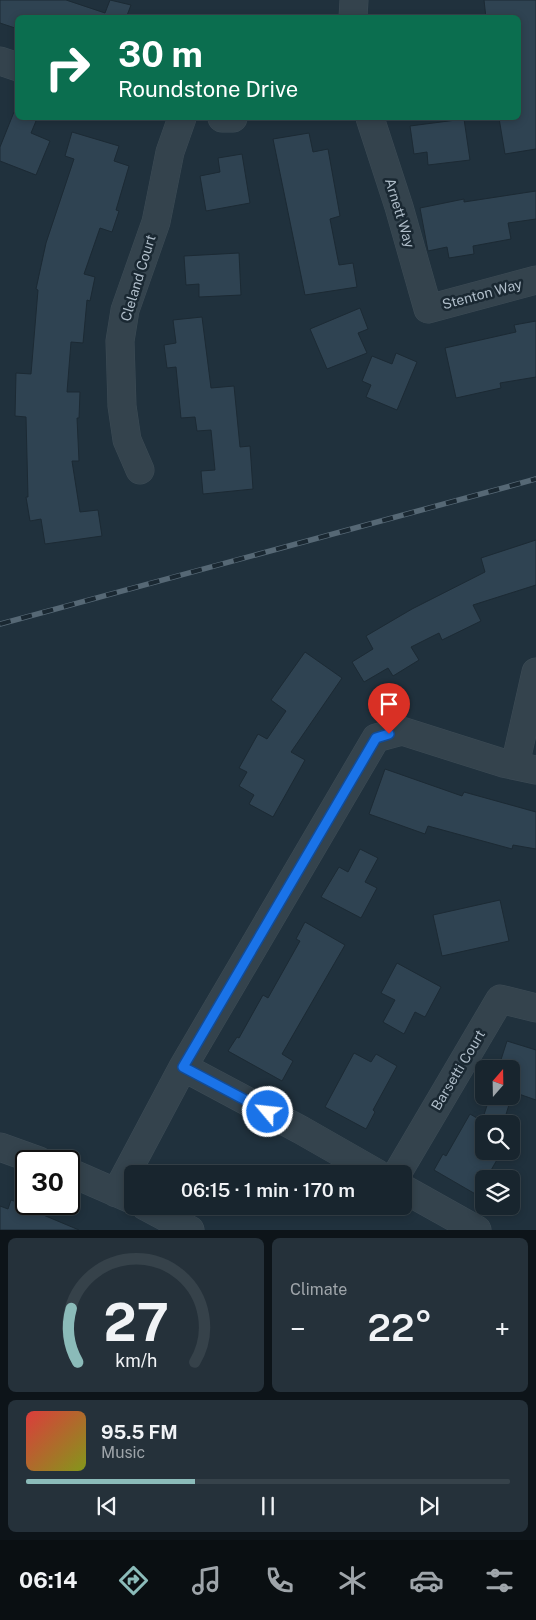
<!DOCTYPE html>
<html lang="en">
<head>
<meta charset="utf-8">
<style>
	:root { --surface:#18252e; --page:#25313a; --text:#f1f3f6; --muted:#9fa5aa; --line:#36424a; --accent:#8bbbb9 }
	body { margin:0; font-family:"Public Sans",sans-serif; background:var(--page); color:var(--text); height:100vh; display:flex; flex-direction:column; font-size:19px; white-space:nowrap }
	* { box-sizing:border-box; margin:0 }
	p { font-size:16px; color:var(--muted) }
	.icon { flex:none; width:28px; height:28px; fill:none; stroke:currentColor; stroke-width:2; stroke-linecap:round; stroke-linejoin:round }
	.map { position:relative; height:1230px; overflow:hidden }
	.drawer { display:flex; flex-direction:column; gap:8px; padding:8px; background:#0d1419; flex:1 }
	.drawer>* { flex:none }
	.top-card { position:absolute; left:15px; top:15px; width:506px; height:105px; border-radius:8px; box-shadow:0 2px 8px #0003,0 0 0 1px var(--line); background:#0b6e4f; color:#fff; overflow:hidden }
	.needle { width:32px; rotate:20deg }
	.fabs { position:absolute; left:475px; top:1060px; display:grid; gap:10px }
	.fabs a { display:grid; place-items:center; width:45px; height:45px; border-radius:8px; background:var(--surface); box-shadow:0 2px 8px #0003,0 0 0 1px var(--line); font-size:25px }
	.speed { position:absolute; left:15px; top:1150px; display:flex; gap:10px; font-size:25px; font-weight:700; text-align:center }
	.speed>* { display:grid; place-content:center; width:65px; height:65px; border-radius:50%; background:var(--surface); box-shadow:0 2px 8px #0003,0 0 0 1px var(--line); line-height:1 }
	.speed .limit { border:2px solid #111; border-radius:8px; background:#fff; color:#111 }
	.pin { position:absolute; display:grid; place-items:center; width:42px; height:42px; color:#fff; margin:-51px -21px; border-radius:50% 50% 50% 0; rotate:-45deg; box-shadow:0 0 5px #0007 }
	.pin .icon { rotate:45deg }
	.me { position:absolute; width:55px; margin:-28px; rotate:298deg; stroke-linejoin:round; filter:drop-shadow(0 0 4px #0008) }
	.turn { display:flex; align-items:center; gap:18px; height:105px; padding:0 20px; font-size:22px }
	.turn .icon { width:65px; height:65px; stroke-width:2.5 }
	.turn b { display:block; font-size:35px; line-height:42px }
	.big { font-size:38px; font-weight:600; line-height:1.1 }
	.drawer .widget { flex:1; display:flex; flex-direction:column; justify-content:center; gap:8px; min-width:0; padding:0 18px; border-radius:8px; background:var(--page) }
	.drawer .dial { align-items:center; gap:0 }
	.dial svg { height:130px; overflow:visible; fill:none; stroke:var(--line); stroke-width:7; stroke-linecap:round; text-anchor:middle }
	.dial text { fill:var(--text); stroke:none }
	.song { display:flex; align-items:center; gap:15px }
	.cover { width:60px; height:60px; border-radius:8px; background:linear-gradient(135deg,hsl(0 70% 55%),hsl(70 70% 35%)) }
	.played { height:5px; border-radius:2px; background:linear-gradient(90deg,var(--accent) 35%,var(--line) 35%) }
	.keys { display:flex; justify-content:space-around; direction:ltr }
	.heat { display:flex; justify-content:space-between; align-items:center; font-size:28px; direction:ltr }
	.drawer .tiles { flex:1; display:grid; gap:8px; grid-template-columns:1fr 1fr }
	.widget:last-child { grid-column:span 2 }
	.trip { position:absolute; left:124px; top:1165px; width:288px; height:50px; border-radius:8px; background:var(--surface); box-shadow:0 2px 8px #0003,0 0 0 1px var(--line); font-weight:600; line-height:50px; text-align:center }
	.tabs { display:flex; height:80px; justify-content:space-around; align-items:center; background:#0a0f12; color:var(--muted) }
	.tabs .icon { width:35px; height:35px }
	.tabs .active { color:var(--accent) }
	.tabs b { font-size:22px; color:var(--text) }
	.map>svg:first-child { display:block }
	.building { fill:#2f4352; stroke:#1c2a34 }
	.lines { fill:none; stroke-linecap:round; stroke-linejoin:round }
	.minor-casing { stroke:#3d4c56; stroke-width:29 }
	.minor { stroke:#34434d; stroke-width:28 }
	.rail-casing { stroke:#566875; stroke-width:5.5 }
	.rail { stroke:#1a2832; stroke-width:4; stroke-dasharray:11; stroke-linecap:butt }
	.route-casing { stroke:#114b97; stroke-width:12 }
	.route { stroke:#1a73e8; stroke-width:9 }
	.labels { text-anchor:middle; stroke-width:5; stroke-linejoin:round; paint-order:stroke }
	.street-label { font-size:14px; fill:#afbdc9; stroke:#1a2832 }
</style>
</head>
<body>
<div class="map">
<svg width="536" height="1230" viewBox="0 0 536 1230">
	<rect width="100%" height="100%" fill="#20313d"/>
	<path class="building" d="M 0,0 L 66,0 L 105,13 L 110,0 L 131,5 L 126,18 L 18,18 L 18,29 L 0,23 Z
		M 484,0 L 536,0 L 536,149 L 505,154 L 499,118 L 519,118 L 519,105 L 521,104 L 519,18 L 486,18 Z
		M 14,112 L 18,114 L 18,118 L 27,118 L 36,121 L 31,133 L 50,141 L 36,175 L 0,161 L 0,147 Z
		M 464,119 L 470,160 L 428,165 L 427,152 L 414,154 L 410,126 Z
		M 72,132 L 119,146 L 114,161 L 129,166 L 116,210 L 119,211 L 112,232 L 100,228 L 84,274 L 95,277 L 90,301 L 87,300 L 83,343 L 71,342 L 67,392 L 80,392 L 79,418 L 77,418 L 79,461 L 72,461 L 80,512 L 98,510 L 102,536 L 45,544 L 41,519 L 30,521 L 26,497 L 28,497 L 26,417 L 15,416 L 16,373 L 31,374 L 38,290 L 36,289 L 46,243 L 74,159 L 65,156 Z
		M 309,133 L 313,152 L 328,149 L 340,216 L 330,219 L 339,265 L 353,263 L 357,287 L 305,295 L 273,139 Z
		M 242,154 L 250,203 L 206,211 L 200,176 L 220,172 L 218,158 Z
		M 536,191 L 536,219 L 508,223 L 511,239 L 473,246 L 474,254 L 449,258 L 447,247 L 428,251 L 420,208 L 464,199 L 464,202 Z
		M 239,253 L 241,295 L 199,297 L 199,284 L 186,285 L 184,256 Z
		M 360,308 L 368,329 L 358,333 L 367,353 L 327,369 L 310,329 Z
		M 202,317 L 211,388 L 234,386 L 240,447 L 250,446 L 253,489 L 203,494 L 201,471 L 215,470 L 211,430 L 197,431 L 195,417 L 181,418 L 176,367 L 167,368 L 164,345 L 176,343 L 173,320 Z
		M 536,321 L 536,377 L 500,383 L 501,388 L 456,398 L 445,348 L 516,332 L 514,325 Z
		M 396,353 L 417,362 L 397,410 L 366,397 L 371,385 L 362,381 L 372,356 L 392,364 Z
		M 536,540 L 536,585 L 473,605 L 481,621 L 442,640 L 439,633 L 411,647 L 419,660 L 393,676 L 388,668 L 364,682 L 352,662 L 373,649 L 366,636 L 412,609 L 485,572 L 481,558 Z
		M 305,652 L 342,678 L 291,752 L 305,760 L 273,817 L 249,804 L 254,795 L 239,786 L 247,772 L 239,768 L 258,734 L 267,739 L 286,711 L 271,700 Z
		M 385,769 L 462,796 L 464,792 L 536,812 L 536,849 L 513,845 L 512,849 L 428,826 L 425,834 L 369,814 Z
		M 360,849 L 378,858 L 365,882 L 377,888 L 361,918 L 321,897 L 339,867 L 348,872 Z
		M 500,900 L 509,941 L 442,956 L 433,915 Z
		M 305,922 L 345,945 L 282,1054 L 293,1061 L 282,1081 L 228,1051 L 237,1037 L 239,1038 L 263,995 L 268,998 L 300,941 L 296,939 Z
		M 397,963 L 441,987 L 425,1017 L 415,1012 L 404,1034 L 383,1022 L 395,1000 L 381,993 Z
		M 507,1041 L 536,1050 L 536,1100 L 513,1092 L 503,1124 L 484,1124 L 484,1151 L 502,1151 L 486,1179 L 484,1179 L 484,1199 L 434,1170 L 443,1154 L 446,1156 L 470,1114 L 482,1121 L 490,1096 L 511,1096 L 511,1069 L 498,1069 Z
		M 354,1053 L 371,1062 L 376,1054 L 397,1066 L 373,1110 L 375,1112 L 366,1129 L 325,1107 Z
		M 11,1200 L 42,1211 L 41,1214 L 79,1230 L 0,1230 L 0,1206 L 8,1209 Z"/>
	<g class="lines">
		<g class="minor-casing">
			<path id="minor" d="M 353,18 L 354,0
				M 0,61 L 18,67
				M 222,118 L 233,118
				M 370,118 L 399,207 L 428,309 L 536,280
				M 140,470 L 127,440 L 122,406 L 120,341 L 125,310 L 156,222 L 170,152 L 182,118
				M 515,765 L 536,672
				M 0,1147 L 39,1161
				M 69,1172 L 131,1199
				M 378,1174 L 301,1130 L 183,1067 L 376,738 L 402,731 L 503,763 L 536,770
				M 397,1174 L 500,999 L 536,1008
				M 402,1188 L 477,1230
				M 116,1193 L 183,1067
				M 145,1206 L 190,1230"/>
		</g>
		<use href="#minor" class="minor"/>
		<g class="rail-casing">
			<path id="rail" d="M 0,624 L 536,479"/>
		</g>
		<use href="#rail" class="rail"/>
	</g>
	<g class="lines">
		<g class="route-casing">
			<path id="route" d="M 268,1112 L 183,1067 L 376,738 L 389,734"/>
		</g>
		<use href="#route" class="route"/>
	</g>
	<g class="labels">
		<g class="street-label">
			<text transform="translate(400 213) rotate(73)" y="5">Arnett Way</text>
			<text transform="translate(138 278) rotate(-73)" y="5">Cleland Court</text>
			<text transform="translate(482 294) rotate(-15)" y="5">Stenton Way</text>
			<text transform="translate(458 1070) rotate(-59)" y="5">Barsetti Court</text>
		</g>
	</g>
</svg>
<div class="fabs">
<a><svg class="needle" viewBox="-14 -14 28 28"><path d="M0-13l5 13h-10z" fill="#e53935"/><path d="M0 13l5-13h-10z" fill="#9fa5aa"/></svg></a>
<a><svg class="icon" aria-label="search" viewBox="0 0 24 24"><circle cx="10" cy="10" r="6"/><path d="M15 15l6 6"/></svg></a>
<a><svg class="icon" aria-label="layers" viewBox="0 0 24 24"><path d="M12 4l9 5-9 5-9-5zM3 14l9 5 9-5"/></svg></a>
</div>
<div class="speed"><div class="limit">30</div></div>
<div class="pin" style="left:389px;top:734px;background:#d93025"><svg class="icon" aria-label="arrive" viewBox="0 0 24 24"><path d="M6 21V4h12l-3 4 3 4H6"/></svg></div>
<svg class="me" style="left:268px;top:1112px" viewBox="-20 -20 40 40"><circle r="17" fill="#1a73e8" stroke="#fff" stroke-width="3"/><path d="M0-11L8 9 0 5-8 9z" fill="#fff"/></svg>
<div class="trip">06:15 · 1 min · 170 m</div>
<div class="top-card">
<div class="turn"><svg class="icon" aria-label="right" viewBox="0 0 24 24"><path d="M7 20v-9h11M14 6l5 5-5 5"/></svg><div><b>30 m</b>Roundstone Drive</div></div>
</div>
</div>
<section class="drawer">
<div class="tiles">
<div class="widget dial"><svg viewBox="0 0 100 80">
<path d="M14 69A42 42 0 1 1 86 69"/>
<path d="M14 69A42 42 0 0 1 10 36" stroke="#8bbbb9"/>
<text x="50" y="56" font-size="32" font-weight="700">27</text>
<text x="50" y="72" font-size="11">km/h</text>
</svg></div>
<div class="widget"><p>Climate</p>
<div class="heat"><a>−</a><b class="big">22°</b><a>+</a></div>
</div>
<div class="widget">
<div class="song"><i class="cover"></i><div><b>95.5 FM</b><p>Music</p></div></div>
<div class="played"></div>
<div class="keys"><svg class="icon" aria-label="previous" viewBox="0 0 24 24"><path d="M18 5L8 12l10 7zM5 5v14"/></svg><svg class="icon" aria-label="pause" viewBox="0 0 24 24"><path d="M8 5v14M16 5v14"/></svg><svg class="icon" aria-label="next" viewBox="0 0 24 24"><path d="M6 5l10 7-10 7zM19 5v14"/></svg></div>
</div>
</div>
</section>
<nav class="tabs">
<b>06:14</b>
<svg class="icon active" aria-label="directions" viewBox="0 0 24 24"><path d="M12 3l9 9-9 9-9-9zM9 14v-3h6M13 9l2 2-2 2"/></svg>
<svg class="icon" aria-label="music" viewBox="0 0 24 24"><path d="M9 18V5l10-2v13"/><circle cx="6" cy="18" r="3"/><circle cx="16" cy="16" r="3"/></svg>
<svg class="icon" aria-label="phone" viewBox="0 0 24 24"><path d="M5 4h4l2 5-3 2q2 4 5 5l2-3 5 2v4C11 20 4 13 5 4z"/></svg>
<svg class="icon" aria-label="climate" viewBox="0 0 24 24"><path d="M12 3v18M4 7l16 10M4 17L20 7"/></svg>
<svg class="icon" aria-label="car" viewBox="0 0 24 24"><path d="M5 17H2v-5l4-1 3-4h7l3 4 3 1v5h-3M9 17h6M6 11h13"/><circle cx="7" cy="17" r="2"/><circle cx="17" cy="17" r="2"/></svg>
<svg class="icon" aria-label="filters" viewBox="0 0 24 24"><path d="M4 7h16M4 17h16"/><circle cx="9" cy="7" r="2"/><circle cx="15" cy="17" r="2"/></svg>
</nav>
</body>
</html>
